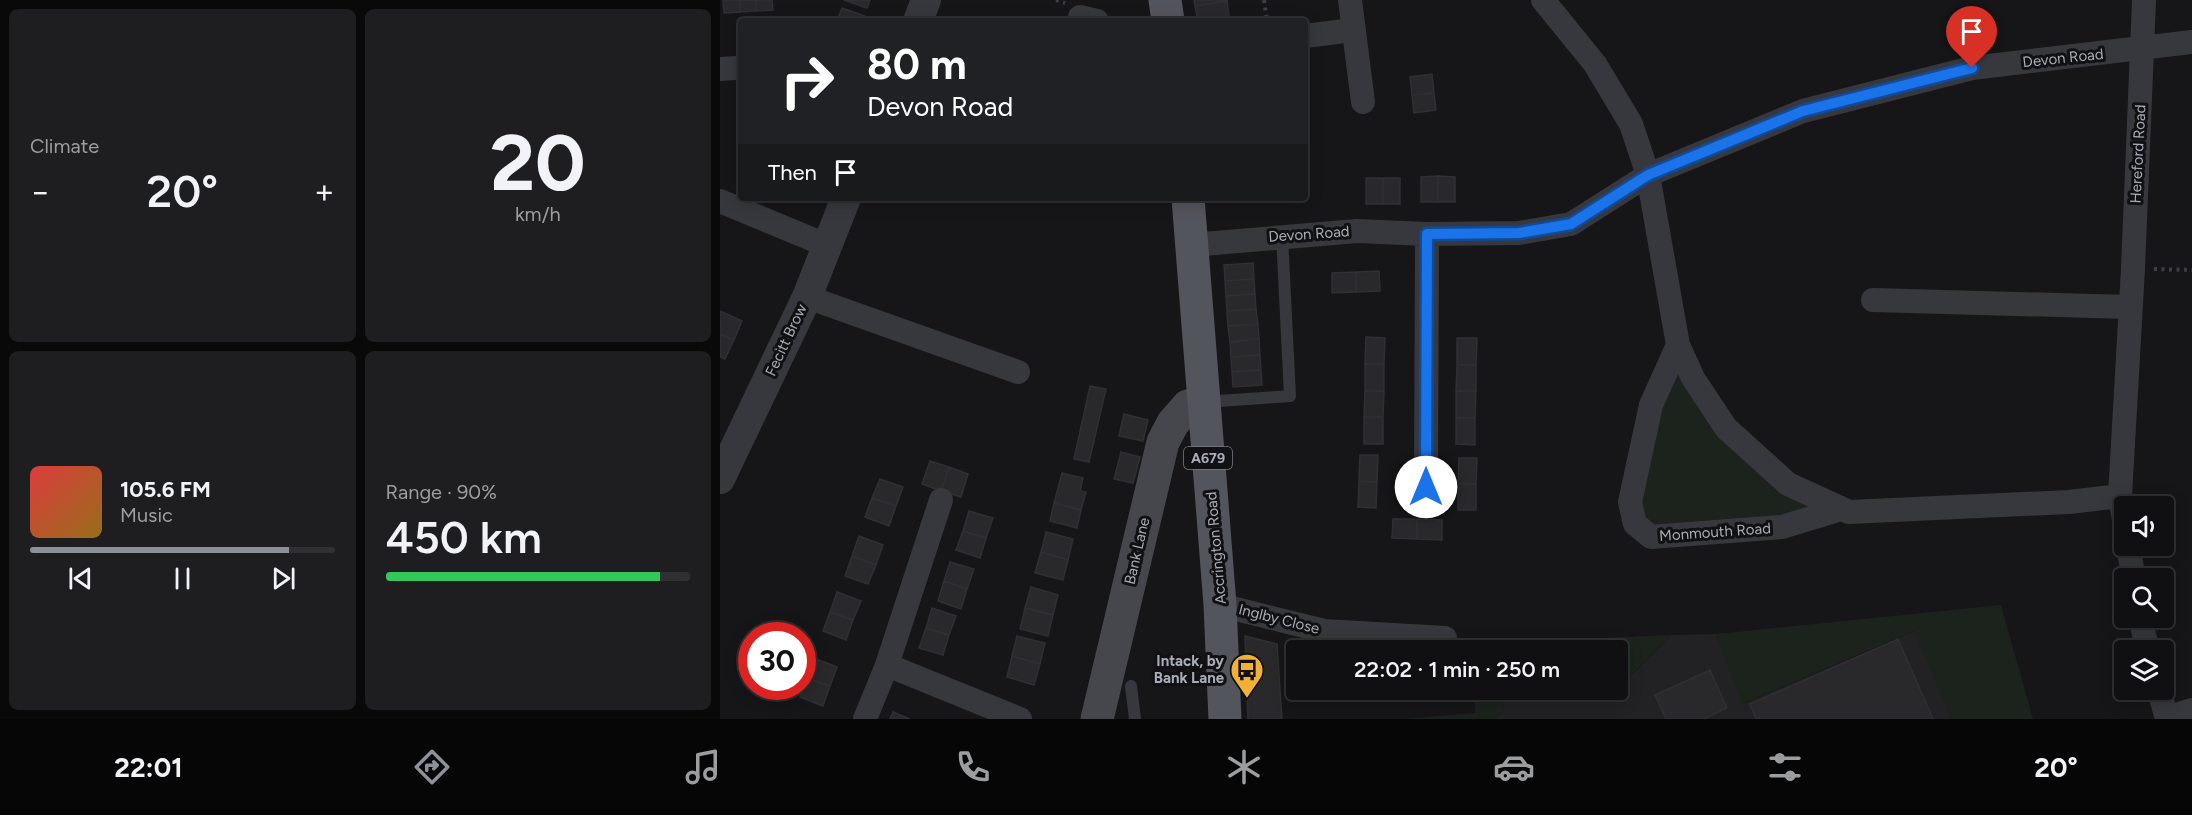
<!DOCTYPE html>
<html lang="en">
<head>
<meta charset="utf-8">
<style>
	:root { --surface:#101012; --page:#1e1e20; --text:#f1f3f6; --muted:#9c9d9f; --line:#303032; --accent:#8c9099 }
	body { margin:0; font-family:Figtree,sans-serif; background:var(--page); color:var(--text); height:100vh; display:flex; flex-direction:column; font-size:22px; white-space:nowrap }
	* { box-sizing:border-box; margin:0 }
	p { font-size:20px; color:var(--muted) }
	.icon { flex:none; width:33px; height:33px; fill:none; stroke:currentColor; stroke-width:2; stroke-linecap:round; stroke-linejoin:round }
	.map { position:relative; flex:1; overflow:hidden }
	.side { display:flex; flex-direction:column; gap:9px; padding:9px; background:#09090a; width:720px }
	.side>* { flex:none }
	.top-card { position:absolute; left:18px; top:18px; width:570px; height:183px; border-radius:6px; box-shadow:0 3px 15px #0003,0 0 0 2px var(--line); background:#202124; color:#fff; overflow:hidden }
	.controls { position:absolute; left:1394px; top:496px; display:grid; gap:12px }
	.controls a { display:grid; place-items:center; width:60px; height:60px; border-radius:6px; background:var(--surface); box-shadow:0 3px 15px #0003,0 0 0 2px var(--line); font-size:30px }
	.speed { position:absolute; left:18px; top:622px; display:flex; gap:12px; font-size:30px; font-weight:700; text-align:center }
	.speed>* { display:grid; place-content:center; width:78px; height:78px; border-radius:50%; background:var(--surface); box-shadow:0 3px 15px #0003,0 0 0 2px var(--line); line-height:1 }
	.speed .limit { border:9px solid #d22; background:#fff; color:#111 }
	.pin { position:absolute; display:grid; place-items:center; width:51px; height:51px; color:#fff; margin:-62px -26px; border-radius:50% 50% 50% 0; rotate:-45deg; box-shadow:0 0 6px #0007 }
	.pin .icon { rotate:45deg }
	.me { position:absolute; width:66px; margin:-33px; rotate:0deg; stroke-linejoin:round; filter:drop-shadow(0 0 4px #0008) }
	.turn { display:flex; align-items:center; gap:21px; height:126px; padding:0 30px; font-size:27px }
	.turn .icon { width:78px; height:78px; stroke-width:2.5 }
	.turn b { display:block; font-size:42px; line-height:51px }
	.then { display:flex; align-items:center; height:57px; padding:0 30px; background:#0003; gap:12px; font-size:22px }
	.big { font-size:45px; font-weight:600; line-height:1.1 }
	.side .card { flex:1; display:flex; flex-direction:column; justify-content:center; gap:9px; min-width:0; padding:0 21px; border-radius:9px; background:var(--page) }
	.side .dial { align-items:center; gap:0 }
	.dial b { font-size:78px; line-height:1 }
	.song { display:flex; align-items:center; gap:18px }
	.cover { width:72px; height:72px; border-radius:9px; background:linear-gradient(135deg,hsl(0 70% 55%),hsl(40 70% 35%)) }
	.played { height:6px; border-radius:3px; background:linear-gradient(90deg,var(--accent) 85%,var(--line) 85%) }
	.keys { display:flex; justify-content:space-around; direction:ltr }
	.heat { display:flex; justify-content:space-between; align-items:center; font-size:33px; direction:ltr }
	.charge { height:9px; border-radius:4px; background:linear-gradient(90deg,#34c759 90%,var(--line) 0) }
	.side .tiles { flex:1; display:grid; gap:9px; grid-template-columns:repeat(2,1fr) }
	.trip { position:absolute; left:566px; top:640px; width:342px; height:60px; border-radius:6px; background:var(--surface); box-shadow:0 3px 15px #0003,0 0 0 2px var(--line); font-weight:600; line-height:60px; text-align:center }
	.dock { display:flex; height:96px; justify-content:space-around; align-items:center; background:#060607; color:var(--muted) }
	.dock .icon { width:42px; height:42px }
	.dock .current { color:var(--accent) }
	.dock b { font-size:27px; color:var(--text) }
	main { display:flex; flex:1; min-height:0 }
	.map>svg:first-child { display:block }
	.built { fill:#222225 }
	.green { fill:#1c231d }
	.building { fill:#29292c; stroke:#303034; stroke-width:1.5 }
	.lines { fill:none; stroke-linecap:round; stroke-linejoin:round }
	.path { stroke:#3d3f44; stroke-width:4; stroke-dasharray:3 4.5; stroke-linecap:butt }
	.service { stroke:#37383d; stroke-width:12 }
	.minor { stroke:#37383d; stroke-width:24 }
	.tertiary { stroke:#37383d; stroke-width:30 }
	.secondary { stroke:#45474d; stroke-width:33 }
	.primary { stroke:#53555c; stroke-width:33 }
	.route-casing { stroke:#114b97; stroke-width:15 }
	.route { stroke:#1a73e8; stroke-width:10 }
	.labels { text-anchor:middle; stroke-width:6; stroke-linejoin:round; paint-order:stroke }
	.shield { fill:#111113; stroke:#7b7e86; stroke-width:1.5 }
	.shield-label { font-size:14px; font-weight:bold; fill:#a8adb8 }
	.street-label { font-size:15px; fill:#a8adb8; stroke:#111113 }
	.poi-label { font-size:15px; font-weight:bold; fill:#a8adb8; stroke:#111113; text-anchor:end }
</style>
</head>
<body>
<main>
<section class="side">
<div class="tiles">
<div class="card"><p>Climate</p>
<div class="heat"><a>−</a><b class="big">20°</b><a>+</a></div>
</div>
<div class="card dial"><b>20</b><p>km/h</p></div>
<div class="card">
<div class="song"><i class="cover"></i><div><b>105.6 FM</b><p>Music</p></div></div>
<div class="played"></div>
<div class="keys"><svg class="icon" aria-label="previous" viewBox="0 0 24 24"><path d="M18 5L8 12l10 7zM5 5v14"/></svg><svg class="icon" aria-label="pause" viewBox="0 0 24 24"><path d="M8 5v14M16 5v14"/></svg><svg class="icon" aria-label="next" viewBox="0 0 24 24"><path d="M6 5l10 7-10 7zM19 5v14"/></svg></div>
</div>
<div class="card"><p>Range · 90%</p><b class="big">450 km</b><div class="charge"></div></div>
</div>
</section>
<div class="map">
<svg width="1472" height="719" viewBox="0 0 1472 719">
	<rect width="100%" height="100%" fill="#161618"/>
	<path class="built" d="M 1195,631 L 1232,719 L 773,719 L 783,712 L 785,690 L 897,690 L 897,675 L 912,675 L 952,635 L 996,634 L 1023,704 Z"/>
	<path class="green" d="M 958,345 L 1006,428 L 1121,509 L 931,537 L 915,524 L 931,405 Z
		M 1281,605 L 1313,719 L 1232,719 L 1194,631 L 1022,704 L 996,634 Z
		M 952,635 L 911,675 L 897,675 L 897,651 L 756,651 L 756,647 L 817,641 Z
		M 755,690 L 785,690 L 783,712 L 773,719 L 683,719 L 755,713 Z"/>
	<path class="building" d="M 3,0 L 20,0 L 20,12 L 4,13 Z
		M 20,0 L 36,0 L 36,11 L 20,12 Z
		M 36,0 L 52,0 L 53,10 L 36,11 Z
		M 124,0 L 150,0 L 147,8 Z
		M 474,0 L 506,0 L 507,1 L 475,6 Z
		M 507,1 L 509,16 L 478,21 L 475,6 Z
		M 122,8 L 145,16 L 144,21 L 117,21 Z
		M 509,16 L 510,21 L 478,21 Z
		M 712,74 L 714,93 L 692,95 L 690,77 Z
		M 714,93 L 716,110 L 694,113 L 692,95 Z
		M 718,176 L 735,177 L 735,202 L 718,202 Z
		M 718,176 L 718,202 L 701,202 L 701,177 Z
		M 646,178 L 663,178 L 663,204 L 646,204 Z
		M 663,178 L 680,178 L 680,204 L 663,204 Z
		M 533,263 L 534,279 L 505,281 L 504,265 Z
		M 659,271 L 660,291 L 636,292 L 636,272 Z
		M 636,272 L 636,292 L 612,293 L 612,273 Z
		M 534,279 L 535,294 L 506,296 L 505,281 Z
		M 535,294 L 536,309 L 507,311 L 506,296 Z
		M 536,309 L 538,324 L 508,326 L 507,311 Z
		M 0,311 L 22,321 L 14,340 L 0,334 Z
		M 538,324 L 539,339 L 510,342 L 508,326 Z
		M 0,334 L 14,340 L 5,359 L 0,357 Z
		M 646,337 L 665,338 L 664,364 L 645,364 Z
		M 737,338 L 757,338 L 756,365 L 737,365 Z
		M 539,339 L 540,355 L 511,357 L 510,342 Z
		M 540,355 L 541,370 L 512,372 L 511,357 Z
		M 645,364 L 664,364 L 664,391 L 645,391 Z
		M 737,365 L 756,365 L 756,391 L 736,391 Z
		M 541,370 L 542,385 L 513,387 L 512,372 Z
		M 370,386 L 386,389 L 369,462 L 354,459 Z
		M 645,391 L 664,391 L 663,417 L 644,417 Z
		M 736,391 L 756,391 L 755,418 L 736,418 Z
		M 404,414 L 428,420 L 423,441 L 399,436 Z
		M 644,417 L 663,417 L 663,444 L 644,444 Z
		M 736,418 L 755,418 L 755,445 L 736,444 Z
		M 401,452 L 420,457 L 413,483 L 394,479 Z
		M 640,455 L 658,455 L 657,482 L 639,481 Z
		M 739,458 L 757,458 L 756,484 L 738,484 Z
		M 210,461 L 229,467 L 221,491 L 202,484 Z
		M 229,467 L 248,474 L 241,497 L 221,491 Z
		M 342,473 L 363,478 L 360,491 L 366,492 L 361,510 L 334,503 Z
		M 160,479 L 183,487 L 176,506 L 152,498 Z
		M 639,481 L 657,482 L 656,508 L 638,507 Z
		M 738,484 L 756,484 L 756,510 L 738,510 Z
		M 152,498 L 176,506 L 169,526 L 145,517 Z
		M 334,503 L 361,510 L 357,528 L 330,521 Z
		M 249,511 L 273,518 L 266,538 L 243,531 Z
		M 673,519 L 697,519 L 697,539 L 672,538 Z
		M 697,519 L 722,520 L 722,540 L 697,539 Z
		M 243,531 L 266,538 L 260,558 L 236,550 Z
		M 326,532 L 353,539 L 348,560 L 321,552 Z
		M 139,536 L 163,545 L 156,565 L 132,556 Z
		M 321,552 L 348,560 L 343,580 L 315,573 Z
		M 132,556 L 156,565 L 148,584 L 125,576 Z
		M 230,562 L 254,569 L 247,589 L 224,581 Z
		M 224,581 L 247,589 L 241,609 L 218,601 Z
		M 311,587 L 338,595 L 333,615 L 305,608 Z
		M 117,592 L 141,601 L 133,620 L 110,612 Z
		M 212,608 L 236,616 L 229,635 L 206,628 Z
		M 305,608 L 333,615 L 328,636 L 300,629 Z
		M 110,612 L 133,620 L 126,640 L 103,631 Z
		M 206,628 L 229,635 L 223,655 L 199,648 Z
		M 297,636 L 325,643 L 320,664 L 292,656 Z
		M 525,636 L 557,644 L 562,719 L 528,719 Z
		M 1178,639 L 1213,719 L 1036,719 L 1030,704 Z
		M 292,656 L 320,664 L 314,685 L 287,677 Z
		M 94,658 L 117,667 L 110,686 L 87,678 Z
		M 990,670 L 1007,708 L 984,719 L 946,719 L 935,695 Z
		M 87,678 L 110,686 L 103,706 L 80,697 Z
		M 173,712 L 190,719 L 170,719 Z"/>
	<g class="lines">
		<path class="path" d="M 336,0 L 345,3
			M 544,0 L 547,21
			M 1434,269 L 1472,270"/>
		<path class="service" d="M 485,402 L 570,396 L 562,236
			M 411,686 L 415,719"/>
		<path class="minor" d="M 630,0 L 643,102
			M 823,0 L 875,64 L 911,124 L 928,175 L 958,345 L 973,378 L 1006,428 L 1068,484 L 1129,512 L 1349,502 L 1400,496
			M 359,21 L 360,17 L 377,21
			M 585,36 L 633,30
			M 0,69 L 17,68
			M 0,201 L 106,245
			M 471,245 L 637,231 L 707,234 L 799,233 L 851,224 L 928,175 L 1083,111 L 1252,68 L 1472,42
			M 87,297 L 298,372
			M 1153,300 L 1409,307
			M 958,345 L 931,405 L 910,502 L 915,524 L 931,537 L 1062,527 L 1121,509
			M 706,487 L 707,234
			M 1404,520 L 1400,496 L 1413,269 L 1424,0
			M 1408,546 L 1414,579
			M 500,605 L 604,631 L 725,638
			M 1420,618 L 1428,651
			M 167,665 L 300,719
			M 1439,690 L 1447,719
			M 1447,718 L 1472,710
			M 145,719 L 167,665 L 221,500"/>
		<path class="tertiary" d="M 198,21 L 206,0
			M 0,479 L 87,297 L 126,198"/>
		<path class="secondary" d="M 377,719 L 443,442 L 453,423 L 468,406 L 484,403"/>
		<path class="primary" d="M 445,0 L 448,21
			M 468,198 L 500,605 L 505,719"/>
	</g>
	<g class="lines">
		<g class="route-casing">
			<path id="route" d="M 706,487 L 707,234 L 799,233 L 851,224 L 928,175 L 1083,111 L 1252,68"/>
		</g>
		<use href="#route" class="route"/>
	</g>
	<defs>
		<g id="bus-pin" transform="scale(1.725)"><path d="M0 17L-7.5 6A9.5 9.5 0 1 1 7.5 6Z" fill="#f2b134" stroke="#111113"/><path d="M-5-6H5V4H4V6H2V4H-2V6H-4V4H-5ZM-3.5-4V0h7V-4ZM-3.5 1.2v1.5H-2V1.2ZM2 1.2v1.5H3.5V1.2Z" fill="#111"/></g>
	</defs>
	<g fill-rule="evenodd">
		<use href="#bus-pin" x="527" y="670"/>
	</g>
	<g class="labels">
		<rect class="shield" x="464" y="447" width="48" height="22" rx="4.5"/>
		<g class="shield-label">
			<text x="488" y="463">A679</text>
		</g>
		<g class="street-label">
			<text transform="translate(1343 58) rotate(-6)" y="5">Devon Road</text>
			<text transform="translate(1418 154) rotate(-87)" y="5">Hereford Road</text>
			<text transform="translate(589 234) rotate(-4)" y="5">Devon Road</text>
			<text transform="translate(66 340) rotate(-65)" y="5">Fecitt Brow</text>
			<text transform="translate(995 532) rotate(-4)" y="5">Monmouth Road</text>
			<text transform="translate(496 548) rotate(-95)" y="5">Accrington Road</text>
			<text transform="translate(417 551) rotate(-77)" y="5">Bank Lane</text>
			<text transform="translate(559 619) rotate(14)" y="5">Inglby Close</text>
		</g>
		<g class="poi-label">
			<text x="504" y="666">Intack, by<tspan x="504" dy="17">Bank Lane</tspan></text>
		</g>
	</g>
</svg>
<div class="controls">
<a><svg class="icon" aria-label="sound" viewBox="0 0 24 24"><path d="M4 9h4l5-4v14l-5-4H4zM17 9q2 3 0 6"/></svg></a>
<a><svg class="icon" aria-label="search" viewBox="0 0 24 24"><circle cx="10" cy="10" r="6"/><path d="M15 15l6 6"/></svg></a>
<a><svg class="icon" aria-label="layers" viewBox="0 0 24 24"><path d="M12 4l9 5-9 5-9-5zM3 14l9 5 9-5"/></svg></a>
</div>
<div class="speed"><div class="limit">30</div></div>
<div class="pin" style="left:1252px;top:68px;background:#d93025"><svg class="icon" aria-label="arrive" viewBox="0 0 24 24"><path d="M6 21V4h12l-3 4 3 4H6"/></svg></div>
<svg class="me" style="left:706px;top:487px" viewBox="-20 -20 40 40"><circle r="19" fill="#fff"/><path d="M0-13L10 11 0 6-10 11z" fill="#1a73e8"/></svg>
<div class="trip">22:02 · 1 min · 250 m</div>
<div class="top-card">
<div class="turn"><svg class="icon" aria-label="right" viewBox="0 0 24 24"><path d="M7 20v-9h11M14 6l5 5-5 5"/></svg><div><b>80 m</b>Devon Road</div></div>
<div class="then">Then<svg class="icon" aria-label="arrive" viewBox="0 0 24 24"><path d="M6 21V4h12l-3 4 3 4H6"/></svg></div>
</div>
</div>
</main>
<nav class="dock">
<b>22:01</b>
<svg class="icon current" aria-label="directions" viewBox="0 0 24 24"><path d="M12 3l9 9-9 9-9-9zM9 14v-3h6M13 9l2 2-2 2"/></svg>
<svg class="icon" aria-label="music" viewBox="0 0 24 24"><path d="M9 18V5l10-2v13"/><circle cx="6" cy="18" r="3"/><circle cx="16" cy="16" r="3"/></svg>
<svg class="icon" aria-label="phone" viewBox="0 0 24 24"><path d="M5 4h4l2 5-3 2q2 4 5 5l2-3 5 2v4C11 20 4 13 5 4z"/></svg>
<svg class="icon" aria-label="climate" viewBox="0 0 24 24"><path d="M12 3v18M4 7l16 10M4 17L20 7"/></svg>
<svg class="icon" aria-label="car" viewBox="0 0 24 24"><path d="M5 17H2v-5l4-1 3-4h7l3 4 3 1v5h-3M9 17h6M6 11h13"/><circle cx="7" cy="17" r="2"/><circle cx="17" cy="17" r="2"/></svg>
<svg class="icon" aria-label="filters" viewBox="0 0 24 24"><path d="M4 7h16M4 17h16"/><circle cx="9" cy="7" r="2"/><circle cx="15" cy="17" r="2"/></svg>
<b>20°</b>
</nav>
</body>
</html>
